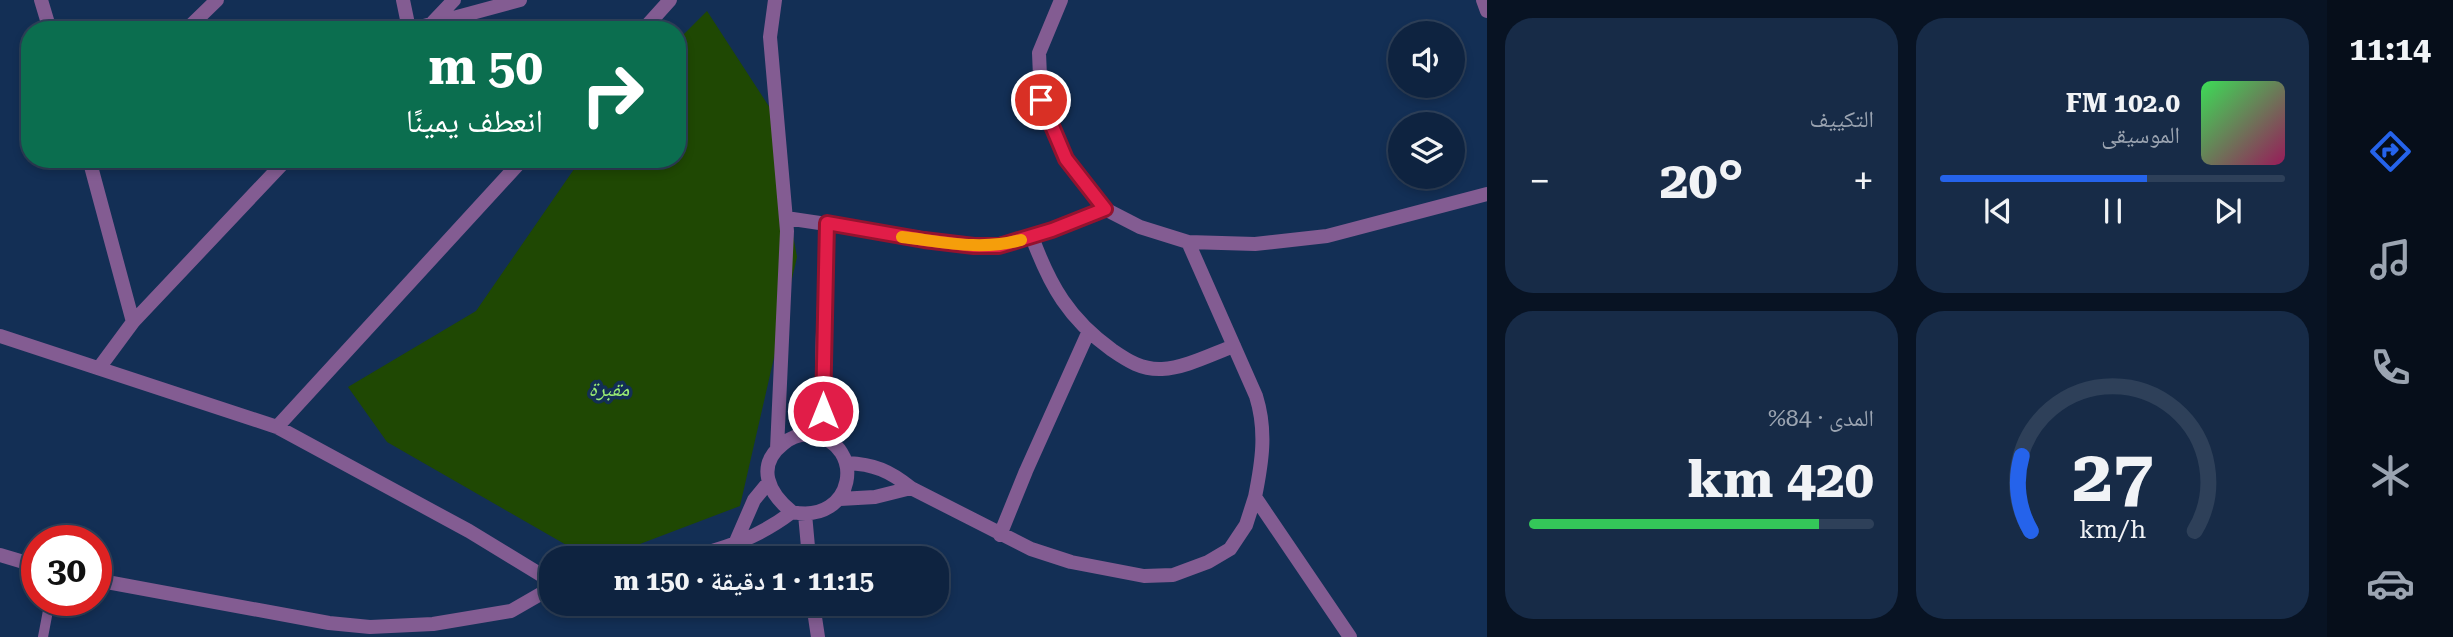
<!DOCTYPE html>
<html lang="ar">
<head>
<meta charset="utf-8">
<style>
	:root { --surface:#0e2340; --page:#172b47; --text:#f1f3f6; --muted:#9ba4b1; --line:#2e4059; --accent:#2563eb }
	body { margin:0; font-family:"Roboto Serif","Noto Naskh Arabic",serif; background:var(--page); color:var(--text); direction:rtl; height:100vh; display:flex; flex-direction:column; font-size:26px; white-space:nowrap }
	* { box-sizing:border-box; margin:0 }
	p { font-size:23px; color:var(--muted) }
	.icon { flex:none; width:38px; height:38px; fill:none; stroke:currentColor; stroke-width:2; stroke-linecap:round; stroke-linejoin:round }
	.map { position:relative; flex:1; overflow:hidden; direction:ltr }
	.details { display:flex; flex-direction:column; gap:18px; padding:18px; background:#081323; width:840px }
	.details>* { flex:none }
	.banner { position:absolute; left:21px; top:21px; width:665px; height:147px; border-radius:28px; box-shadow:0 4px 10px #0003,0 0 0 2px var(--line); direction:rtl; background:#0b6e4f; color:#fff; overflow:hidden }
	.controls { position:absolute; left:1388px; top:21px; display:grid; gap:14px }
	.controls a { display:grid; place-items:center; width:77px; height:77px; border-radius:50%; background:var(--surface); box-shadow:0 4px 10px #0003,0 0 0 2px var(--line); font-size:35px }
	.speed { position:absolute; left:21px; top:525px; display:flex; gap:14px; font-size:35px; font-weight:700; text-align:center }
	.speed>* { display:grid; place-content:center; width:91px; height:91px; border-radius:50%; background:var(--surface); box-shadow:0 4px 10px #0003,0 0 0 2px var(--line); line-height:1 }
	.speed .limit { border:10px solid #d22; background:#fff; color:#111 }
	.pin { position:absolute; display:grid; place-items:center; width:60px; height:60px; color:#fff; margin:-30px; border:4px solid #fff; border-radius:50%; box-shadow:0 2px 7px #0007 }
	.me { position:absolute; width:77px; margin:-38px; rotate:0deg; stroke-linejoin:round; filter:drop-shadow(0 0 5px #0008) }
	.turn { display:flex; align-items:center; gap:24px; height:147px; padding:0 28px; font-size:32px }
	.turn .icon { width:91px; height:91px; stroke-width:2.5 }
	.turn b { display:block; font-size:49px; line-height:60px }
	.big { font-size:52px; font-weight:700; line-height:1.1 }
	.details .widget { flex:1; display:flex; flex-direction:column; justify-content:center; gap:10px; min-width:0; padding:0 24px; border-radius:28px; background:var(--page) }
	.details .dial { align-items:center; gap:0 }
	.dial svg { height:182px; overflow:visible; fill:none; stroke:var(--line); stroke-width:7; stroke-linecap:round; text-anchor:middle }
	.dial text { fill:var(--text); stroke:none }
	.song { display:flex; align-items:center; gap:21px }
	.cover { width:84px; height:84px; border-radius:10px; background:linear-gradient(135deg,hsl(130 70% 55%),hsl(330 70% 35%)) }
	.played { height:7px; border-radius:4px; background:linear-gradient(90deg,var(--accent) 60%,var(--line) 60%) }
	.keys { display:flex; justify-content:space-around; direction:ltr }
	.heat { display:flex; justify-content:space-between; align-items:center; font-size:38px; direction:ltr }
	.charge { height:10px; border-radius:5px; background:linear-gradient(90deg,#34c759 84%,var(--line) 0) }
	.details .tiles { flex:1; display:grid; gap:18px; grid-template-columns:repeat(2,1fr) }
	.trip { position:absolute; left:539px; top:546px; width:410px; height:70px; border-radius:28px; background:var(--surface); box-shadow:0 4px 10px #0003,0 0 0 2px var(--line); font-weight:700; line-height:70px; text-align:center; direction:rtl }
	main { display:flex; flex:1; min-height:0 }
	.dock { display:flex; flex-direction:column; width:126px; justify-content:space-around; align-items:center; background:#060e1a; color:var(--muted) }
	.dock .icon { width:49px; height:49px }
	.dock .active { color:var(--accent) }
	.dock b { font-size:32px; color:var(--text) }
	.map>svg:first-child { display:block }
	.green { fill:#1f4803 }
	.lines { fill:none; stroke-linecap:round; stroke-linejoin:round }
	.lane { stroke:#835c92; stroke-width:10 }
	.street { stroke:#835c92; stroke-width:14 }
	.route-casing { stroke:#92132f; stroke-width:18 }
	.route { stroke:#e11d48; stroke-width:12 }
	.slow { stroke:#f59e0b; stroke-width:12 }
	.labels { text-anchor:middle; stroke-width:7; stroke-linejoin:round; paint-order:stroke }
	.park-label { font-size:21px; font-style:italic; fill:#9bee74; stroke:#132f55 }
</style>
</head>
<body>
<main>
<nav class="dock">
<b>11:14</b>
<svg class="icon active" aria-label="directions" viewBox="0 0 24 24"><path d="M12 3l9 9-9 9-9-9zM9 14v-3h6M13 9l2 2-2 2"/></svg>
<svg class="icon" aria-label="music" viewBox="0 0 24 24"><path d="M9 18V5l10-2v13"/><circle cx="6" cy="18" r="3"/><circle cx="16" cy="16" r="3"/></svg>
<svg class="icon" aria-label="phone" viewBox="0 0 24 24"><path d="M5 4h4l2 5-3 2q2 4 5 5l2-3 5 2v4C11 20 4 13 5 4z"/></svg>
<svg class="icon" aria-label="climate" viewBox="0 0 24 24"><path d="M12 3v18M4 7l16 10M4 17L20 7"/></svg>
<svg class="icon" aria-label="car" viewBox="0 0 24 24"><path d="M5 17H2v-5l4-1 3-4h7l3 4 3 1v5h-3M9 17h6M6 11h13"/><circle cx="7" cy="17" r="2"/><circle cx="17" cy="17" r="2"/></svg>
</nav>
<section class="details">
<div class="tiles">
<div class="widget">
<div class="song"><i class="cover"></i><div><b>102.0 FM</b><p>الموسيقى</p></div></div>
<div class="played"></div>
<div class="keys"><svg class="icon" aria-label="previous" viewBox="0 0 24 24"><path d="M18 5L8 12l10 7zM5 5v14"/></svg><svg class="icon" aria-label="pause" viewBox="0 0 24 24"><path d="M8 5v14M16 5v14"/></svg><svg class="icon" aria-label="next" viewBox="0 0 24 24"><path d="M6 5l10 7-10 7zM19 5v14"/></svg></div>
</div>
<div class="widget"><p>التكييف</p>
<div class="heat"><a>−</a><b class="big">20°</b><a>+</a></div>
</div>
<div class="widget dial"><svg viewBox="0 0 100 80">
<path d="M14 69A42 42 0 1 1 86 69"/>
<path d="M14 69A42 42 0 0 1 10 36" stroke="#2563eb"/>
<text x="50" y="56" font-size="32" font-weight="700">27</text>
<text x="50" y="72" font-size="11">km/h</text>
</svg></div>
<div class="widget"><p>المدى · 84%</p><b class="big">420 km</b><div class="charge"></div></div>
</div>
</section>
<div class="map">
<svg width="1487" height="637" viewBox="0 0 1487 637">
	<rect width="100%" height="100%" fill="#132f55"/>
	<path class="green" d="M 707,11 L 770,108 L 797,257 L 740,506 L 603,558 L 589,558 L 387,442 L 348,387 L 476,311 L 581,159 L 677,159 L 677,41 Z"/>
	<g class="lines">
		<path class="lane" d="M 43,637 L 50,600"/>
		<path class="street" d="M 41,0 L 50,30
			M 403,0 L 409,29
			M 775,0 L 770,37 L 787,231 L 777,449
			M 1061,0 L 1039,53 L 1041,100 L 1066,159 L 1105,209 L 1140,227 L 1188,242 L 1255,244 L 1327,236 L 1487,194
			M 1483,0 L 1487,11
			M 433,22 L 454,0
			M 186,30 L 217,0
			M 409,30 L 520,0
			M 643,30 L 670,0
			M 89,159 L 133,322
			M 786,218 L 974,246 C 1021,246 1062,226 1105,209
			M 1032,237 C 1050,286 1069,319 1112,350 C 1128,361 1142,370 1162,369 C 1185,368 1212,354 1234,346
			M 1188,242 L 1256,396 C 1267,431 1262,462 1255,497 L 1350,637
			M 0,336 L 277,427 L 469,531 L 551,581
			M 99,368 L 133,322 L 287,159
			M 277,427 L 523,159
			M 823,437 L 822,359 L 827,223
			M 847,463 C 874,464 890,471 911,488 L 1031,549 L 1071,562 L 1144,576 L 1173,575 L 1208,562 L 1230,549 L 1246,525 L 1255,497
			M 840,499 L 875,497 L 911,488
			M 805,514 L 809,558
			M 1000,535 L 1026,471 L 1088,333
			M 734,546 L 754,500 L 768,483
			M 0,555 L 37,566
			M 687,558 C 728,547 758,538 792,512 C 855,525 867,444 813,435 C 801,433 791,437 783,444 C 755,466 769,494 792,512
			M 96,580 L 329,623 L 370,627 L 433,624 L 511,611 L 551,588
			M 813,604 L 818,637"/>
	</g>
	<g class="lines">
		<g class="route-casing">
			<path id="route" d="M 823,411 L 827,223 L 924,240 L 974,246 L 999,246 L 1052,230 L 1105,209 L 1066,159 L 1041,100"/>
		</g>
		<use href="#route" class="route"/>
		<path class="slow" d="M 902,237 C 944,242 980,251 1021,240"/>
	</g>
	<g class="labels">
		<g class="park-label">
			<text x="609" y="396">مقبرة</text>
		</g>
	</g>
</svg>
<div class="controls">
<a><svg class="icon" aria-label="sound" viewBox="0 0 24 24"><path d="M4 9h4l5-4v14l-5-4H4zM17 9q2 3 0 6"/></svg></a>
<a><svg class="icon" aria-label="layers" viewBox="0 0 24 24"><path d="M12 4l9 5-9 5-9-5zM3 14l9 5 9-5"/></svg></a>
</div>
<div class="speed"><div class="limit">30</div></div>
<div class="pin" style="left:1041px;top:100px;background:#d93025"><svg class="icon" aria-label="arrive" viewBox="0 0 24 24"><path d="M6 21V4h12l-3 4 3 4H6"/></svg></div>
<svg class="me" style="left:823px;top:411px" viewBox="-20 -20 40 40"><circle r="17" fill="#e11d48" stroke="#fff" stroke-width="3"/><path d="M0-11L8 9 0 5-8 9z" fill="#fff"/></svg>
<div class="trip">11:15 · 1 دقيقة · 150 m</div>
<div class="banner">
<div class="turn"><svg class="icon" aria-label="right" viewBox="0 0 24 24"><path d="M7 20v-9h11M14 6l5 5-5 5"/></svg><div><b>50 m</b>انعطف يمينًا</div></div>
</div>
</div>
</main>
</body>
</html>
